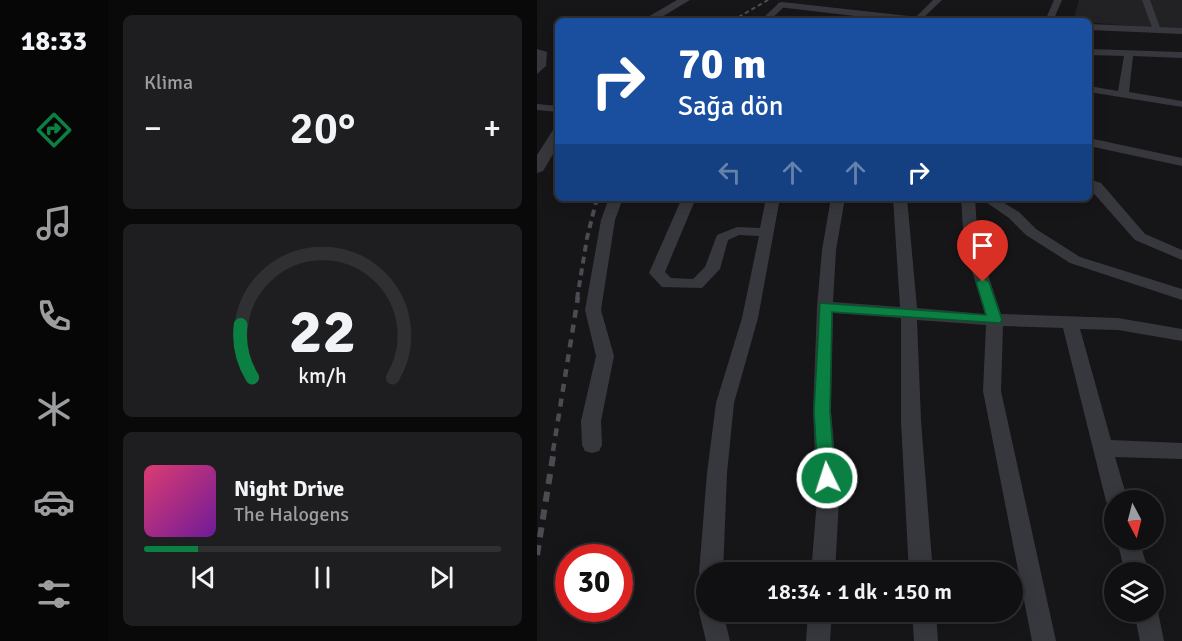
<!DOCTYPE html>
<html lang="tr">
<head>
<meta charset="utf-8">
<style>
	:root { --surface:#101012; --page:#1e1e20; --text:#f1f3f6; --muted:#9c9d9f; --line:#303032; --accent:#0b8043 }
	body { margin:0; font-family:Signika,sans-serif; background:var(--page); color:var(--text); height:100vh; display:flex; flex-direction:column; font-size:22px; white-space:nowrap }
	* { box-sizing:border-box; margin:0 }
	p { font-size:20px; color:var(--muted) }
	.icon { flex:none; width:33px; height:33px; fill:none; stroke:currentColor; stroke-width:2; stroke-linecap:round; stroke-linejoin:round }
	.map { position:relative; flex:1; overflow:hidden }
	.panel { display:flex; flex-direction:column; gap:15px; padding:15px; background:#09090a; width:429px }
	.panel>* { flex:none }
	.guide { position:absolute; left:18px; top:18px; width:537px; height:183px; border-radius:9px; box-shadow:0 3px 15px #0003,0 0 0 2px var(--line); background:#1a4fa0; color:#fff; overflow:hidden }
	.needle { width:39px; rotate:173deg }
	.tools { position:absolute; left:567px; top:490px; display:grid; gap:12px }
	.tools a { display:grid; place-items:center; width:60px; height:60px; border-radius:50%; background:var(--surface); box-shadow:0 3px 15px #0003,0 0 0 2px var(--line); font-size:30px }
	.speed { position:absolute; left:18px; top:544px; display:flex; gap:12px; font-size:30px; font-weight:700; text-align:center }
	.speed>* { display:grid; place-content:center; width:78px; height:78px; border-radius:50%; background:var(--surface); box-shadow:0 3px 15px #0003,0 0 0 2px var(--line); line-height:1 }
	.speed .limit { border:9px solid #d22; background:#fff; color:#111 }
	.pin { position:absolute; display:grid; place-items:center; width:51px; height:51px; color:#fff; margin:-62px -26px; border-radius:50% 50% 50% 0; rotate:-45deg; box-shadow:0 0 6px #0007 }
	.pin .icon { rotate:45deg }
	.me { position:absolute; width:66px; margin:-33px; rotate:356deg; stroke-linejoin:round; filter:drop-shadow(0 0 4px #0008) }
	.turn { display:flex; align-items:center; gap:21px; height:126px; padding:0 24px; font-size:27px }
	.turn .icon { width:78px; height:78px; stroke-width:2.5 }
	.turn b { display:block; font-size:42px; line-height:51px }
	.lanes { display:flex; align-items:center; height:57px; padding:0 24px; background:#0003; justify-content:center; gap:30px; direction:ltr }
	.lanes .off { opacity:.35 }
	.big { font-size:45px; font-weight:600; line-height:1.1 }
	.panel .tile { flex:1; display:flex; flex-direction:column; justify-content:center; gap:9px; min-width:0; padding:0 21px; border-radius:9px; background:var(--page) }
	.panel .dial { align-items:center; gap:0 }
	.dial svg { height:156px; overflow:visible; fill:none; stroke:var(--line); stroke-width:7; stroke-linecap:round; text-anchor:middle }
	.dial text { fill:var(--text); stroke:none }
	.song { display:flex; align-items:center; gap:18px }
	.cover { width:72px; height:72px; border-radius:9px; background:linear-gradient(135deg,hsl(340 70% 55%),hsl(280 70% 35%)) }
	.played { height:6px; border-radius:3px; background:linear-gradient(90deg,var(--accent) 15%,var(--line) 15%) }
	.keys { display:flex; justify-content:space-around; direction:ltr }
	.heat { display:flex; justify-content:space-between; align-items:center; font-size:33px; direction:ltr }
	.trip { position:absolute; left:159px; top:562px; width:327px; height:60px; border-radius:30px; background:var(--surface); box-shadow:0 3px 15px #0003,0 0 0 2px var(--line); font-weight:600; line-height:60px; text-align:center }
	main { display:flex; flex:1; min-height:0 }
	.tabs { display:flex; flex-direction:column; width:108px; justify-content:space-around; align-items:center; background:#060607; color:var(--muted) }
	.tabs .icon { width:42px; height:42px }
	.tabs .on { color:var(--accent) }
	.tabs b { font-size:27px; color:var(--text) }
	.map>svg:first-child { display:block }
	.built { fill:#222225 }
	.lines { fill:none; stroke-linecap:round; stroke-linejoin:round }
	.minor { fill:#37383d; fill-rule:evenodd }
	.tertiary { fill:#37383d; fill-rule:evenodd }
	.rail-far3 { stroke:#4a4c52; stroke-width:2; stroke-dasharray:4.5 3; stroke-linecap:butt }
	.rail-far2 { stroke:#4a4c52; stroke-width:4; stroke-dasharray:7 5; stroke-linecap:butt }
	.rail-far1 { stroke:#4a4c52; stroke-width:4.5; stroke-dasharray:8 7; stroke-linecap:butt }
	.rail { stroke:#4a4c52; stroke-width:6; stroke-dasharray:10 8; stroke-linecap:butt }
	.route { fill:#0b8043; stroke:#07532c; stroke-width:1.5 }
</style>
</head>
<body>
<main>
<nav class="tabs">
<b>18:33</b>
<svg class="icon on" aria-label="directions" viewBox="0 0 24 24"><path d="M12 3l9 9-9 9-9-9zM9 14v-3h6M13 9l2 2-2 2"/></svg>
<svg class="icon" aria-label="music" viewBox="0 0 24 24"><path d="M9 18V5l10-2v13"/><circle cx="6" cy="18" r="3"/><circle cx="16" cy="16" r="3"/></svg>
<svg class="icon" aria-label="phone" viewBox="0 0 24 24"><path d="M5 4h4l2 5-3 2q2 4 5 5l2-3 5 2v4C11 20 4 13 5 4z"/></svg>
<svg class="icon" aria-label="climate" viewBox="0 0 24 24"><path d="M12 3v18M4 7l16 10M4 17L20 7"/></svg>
<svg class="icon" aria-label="car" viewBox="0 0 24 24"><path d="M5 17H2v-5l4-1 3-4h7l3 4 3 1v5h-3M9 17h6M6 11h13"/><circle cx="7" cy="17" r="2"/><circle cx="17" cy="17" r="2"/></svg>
<svg class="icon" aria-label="filters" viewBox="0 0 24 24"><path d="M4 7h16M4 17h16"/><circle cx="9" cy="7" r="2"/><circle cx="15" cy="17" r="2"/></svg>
</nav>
<section class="panel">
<div class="tile"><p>Klima</p>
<div class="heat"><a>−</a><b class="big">20°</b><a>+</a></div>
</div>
<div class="tile dial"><svg viewBox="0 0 100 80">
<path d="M14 69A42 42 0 1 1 86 69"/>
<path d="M14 69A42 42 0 0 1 8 42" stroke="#0b8043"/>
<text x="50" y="56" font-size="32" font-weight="700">22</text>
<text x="50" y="72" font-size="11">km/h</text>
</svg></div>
<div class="tile">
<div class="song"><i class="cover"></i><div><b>Night Drive</b><p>The Halogens</p></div></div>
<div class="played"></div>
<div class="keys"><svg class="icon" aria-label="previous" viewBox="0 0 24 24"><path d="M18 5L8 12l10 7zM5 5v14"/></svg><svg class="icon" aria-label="pause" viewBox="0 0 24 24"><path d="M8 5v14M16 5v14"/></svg><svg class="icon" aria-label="next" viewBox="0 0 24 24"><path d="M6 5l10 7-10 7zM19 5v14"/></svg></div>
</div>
</section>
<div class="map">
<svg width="645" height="641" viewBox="0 0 645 641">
	<rect width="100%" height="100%" fill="#161618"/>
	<path class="built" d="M 542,0 L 645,0 L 645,30 L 536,21 Z"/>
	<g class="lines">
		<path class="minor" d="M 396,0 L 405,0 L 383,21 L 375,21 Z
			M 517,0 L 525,0 L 516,21 L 508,21 Z
			M 605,0 L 613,0 L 624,30 L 623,32 L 616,30 Z
			M 242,3 L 249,5 L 232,21 L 223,21 Z
			M 0,49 L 10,52 L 9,66 L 0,74 Z
			M 552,49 L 645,52 L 645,58 L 596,56 L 592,92 L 645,101 L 645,107 L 552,92 L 552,86 L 581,91 L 587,56 L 552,55 Z
			M 0,104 L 21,106 L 21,112 L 0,110 Z
			M 552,138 L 645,158 L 645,166 L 552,146 Z
			M 552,179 L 564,183 L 608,234 L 645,250 L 645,260 L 598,240 L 552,188 Z
			M 72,198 L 86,198 L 78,220 L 64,310 L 77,356 L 64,421 L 65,445 L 62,451 L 55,453 L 48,451 L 45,445 L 44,421 L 59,356 L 48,310 L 64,220 Z
			M 145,198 L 159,198 L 128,272 L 134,278 L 156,279 L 168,267 L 180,235 L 200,227 L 223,228 L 229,198 L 243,198 L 221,318 L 197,403 L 190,473 L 186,573 L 170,573 L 170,582 L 166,581 L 162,573 L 170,473 L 179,403 L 205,318 L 222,236 L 202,235 L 191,240 L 183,269 L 165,288 L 125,287 L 112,273 Z
			M 294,198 L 308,198 L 299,250 L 296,302 L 363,307 L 356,198 L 370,198 L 380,308 L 448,314 L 427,244 L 424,198 L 438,198 L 441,244 L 464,314 L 581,318 L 645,329 L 645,341 L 581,330 L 543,329 L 574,440 L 645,443 L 645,459 L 578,457 L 591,501 L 578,501 L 578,510 L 573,508 L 569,501 L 526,328 L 466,326 L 464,391 L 519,641 L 495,641 L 446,391 L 449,325 L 380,320 L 384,421 L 396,573 L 372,573 L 364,421 L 364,318 L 296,313 L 294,411 L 302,500 L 298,573 L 274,573 L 280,500 L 276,411 L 280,307 L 285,250 Z
			M 443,198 L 459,198 L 482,212 L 499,229 L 543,257 L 645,289 L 645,300 L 533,263 L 489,235 L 472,218 Z
			M 580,540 L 602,540 L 612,573 L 588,573 Z
			M 170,602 L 170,612 L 186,612 L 193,641 L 169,641 L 162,612 L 165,603 Z
			M 616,603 L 621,612 L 627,641 L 603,641 L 597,612 L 616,612 Z
			M 271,612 L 295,612 L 293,641 L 269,641 Z
			M 375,612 L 399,612 L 401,641 L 377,641 Z"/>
		<path class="tertiary" d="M 140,0 L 153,0 L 118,21 L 104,21 Z
			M 245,2 L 390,18 L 396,21 L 360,21 L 241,7 L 241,3 Z
			M 552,24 L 645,28 L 645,34 L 552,30 Z
			M 21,129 L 21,146 L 6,171 L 0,173 L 0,155 L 16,130 Z"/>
		<path class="rail-far3" d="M 195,21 L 231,0"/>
		<path class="rail-far2" d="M 40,299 L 50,238 L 60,198"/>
		<path class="rail-far1" d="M 16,451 L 41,297"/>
		<path class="rail" d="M 0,555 L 17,450"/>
	</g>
	<path class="route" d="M 446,278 L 452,282 L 465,320 L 463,323 L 295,312 L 293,411 L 298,478 L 296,483 L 290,485 L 284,483 L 281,478 L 277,411 L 283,303 L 449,315 L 439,282 Z"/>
</svg>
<div class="tools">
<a><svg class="needle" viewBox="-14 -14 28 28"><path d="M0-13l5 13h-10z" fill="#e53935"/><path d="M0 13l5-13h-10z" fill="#9c9d9f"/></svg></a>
<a><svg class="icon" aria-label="layers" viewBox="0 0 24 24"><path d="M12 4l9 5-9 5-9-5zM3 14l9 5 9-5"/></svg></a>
</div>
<div class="speed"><div class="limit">30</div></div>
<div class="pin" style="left:446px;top:282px;background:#d93025"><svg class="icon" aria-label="arrive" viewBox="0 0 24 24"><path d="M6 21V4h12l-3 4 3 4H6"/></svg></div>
<svg class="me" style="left:290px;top:478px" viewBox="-20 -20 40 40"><circle r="17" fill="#0b8043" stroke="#fff" stroke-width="3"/><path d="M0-11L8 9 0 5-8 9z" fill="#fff"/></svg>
<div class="trip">18:34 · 1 dk · 150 m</div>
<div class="guide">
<div class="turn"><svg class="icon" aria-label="right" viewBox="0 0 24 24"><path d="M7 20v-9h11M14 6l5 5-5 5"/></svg><div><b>70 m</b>Sağa dön</div></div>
<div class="lanes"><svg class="icon off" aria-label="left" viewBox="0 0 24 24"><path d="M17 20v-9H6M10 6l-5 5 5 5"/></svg><svg class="icon off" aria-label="ahead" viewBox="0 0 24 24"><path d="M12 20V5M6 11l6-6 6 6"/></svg><svg class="icon off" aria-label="ahead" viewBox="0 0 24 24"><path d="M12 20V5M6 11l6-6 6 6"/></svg><svg class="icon" aria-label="right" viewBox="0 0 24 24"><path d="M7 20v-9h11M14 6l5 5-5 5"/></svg></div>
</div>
</div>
</main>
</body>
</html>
